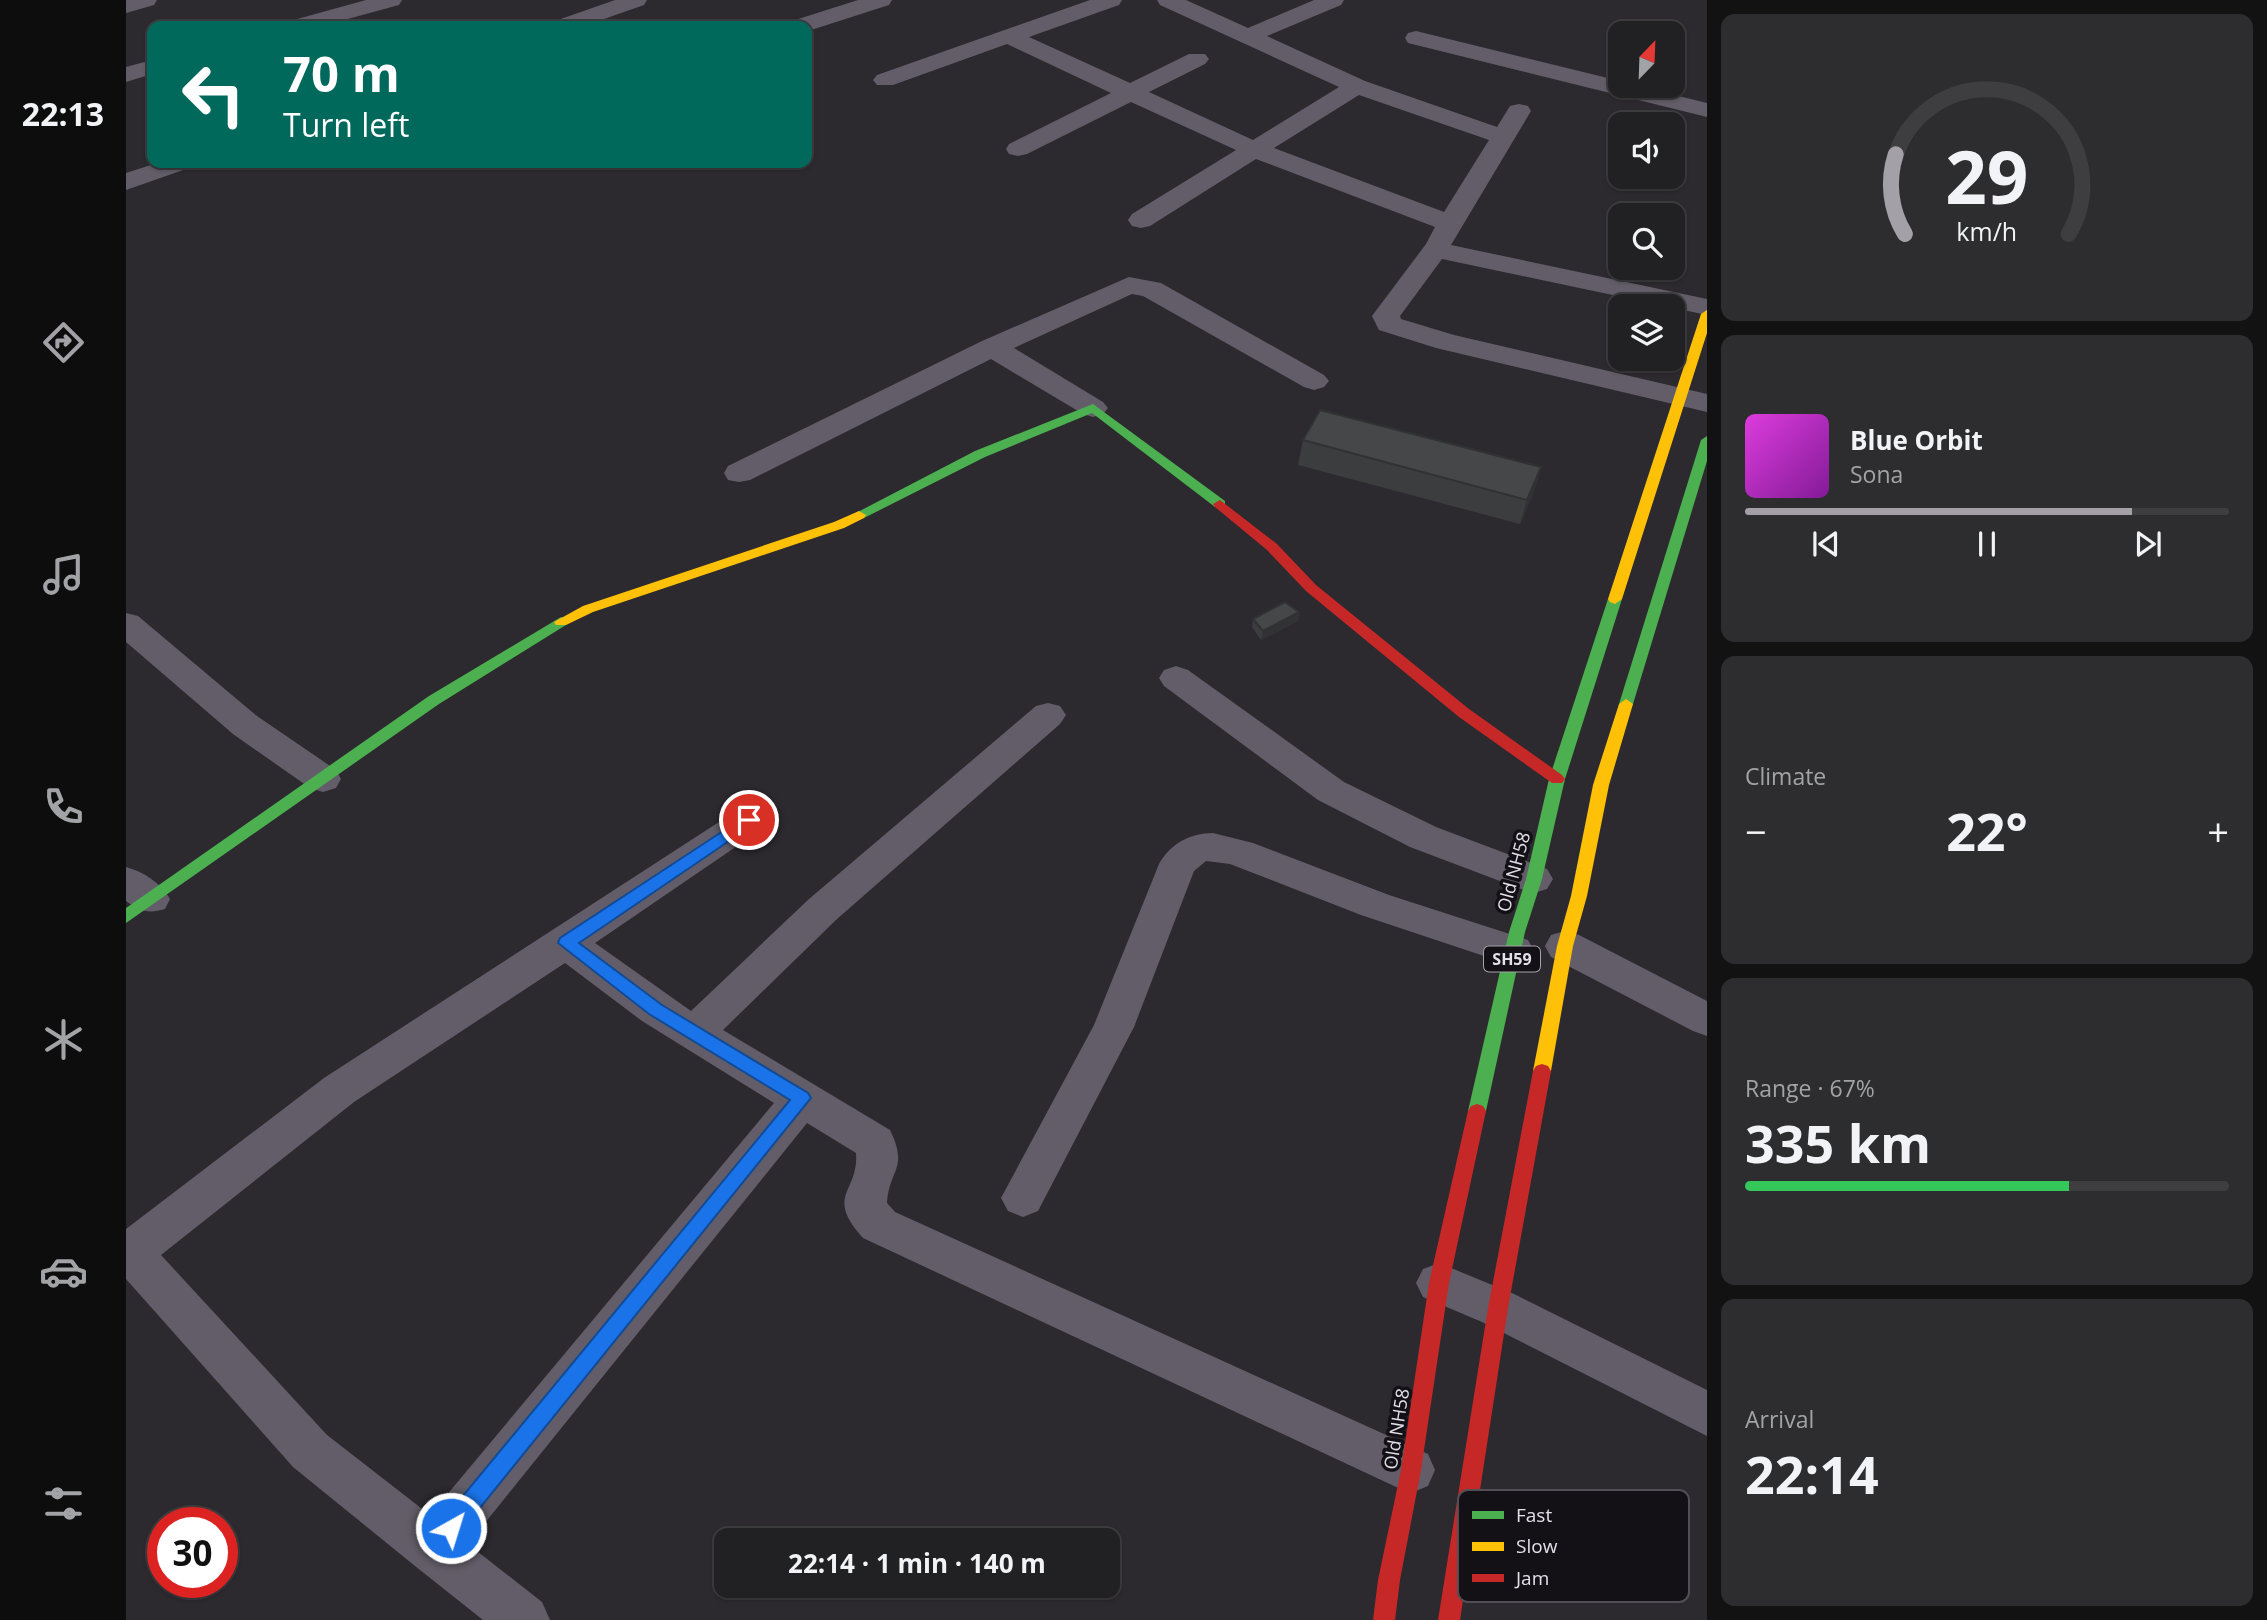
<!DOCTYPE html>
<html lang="en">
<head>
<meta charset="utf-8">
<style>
	:root { --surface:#212023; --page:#2d2d30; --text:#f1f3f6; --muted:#a2a3a6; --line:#3e3e41; --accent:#a3a0a7 }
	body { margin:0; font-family:"Open Sans",sans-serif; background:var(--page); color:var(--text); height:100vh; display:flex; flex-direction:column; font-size:26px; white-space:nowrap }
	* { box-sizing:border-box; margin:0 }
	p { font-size:23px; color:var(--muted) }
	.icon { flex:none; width:38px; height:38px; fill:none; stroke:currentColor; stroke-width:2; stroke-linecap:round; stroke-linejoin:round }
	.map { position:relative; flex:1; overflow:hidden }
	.details { display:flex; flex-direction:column; gap:14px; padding:14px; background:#121213; width:560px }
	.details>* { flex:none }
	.top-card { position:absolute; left:21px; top:21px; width:665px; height:147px; border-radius:14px; box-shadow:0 2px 5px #0004,0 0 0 2px var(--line); background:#00695c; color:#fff; overflow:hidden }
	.needle { width:46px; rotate:23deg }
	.fabs { position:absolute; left:1482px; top:21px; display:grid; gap:14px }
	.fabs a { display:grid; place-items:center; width:77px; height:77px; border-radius:14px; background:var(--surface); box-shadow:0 2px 5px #0004,0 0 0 2px var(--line); font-size:35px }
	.speed { position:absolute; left:21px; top:1507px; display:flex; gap:14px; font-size:35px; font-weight:700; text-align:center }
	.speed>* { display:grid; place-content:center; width:91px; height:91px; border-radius:50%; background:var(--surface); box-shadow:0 2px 5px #0004,0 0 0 2px var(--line); line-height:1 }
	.speed .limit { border:10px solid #d22; background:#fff; color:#111 }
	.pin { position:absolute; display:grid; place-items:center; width:60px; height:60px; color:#fff; margin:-30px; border:4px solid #fff; border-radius:50%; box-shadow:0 2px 7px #0007 }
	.me { position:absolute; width:77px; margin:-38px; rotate:39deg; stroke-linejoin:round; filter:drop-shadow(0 0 5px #0008) }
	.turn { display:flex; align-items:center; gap:24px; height:147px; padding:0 21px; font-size:32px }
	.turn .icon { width:91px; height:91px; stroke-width:2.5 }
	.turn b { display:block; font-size:49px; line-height:60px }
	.big { font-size:52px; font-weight:700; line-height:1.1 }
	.details .tile { flex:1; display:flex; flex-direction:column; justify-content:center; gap:10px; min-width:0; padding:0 24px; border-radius:14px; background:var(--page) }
	.details .dial { align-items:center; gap:0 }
	.dial svg { height:182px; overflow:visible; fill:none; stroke:var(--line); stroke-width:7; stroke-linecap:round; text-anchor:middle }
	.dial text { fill:var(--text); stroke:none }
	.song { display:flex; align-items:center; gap:21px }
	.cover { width:84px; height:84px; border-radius:10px; background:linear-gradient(135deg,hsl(300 70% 55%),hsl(290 70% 35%)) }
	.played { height:7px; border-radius:4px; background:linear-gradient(90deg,var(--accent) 80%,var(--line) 80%) }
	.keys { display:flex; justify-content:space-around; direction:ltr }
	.heat { display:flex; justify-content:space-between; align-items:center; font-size:38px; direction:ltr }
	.charge { height:10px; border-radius:5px; background:linear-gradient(90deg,#34c759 67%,var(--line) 0) }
	.trip { position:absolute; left:588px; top:1528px; width:406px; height:70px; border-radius:14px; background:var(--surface); box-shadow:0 2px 5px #0004,0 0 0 2px var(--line); font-weight:700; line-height:70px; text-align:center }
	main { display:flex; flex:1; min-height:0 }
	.tabs { display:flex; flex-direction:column; width:126px; justify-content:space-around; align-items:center; background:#0d0d0e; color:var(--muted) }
	.tabs .icon { width:49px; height:49px }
	.tabs .on { color:var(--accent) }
	.tabs b { font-size:32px; color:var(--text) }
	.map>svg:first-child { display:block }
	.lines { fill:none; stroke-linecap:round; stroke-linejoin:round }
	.street { fill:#625d68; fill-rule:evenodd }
	.fast { fill:#4caf50; fill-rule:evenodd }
	.slow { fill:#ffc107; fill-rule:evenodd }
	.jam { fill:#c62828; fill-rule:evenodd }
	.wall { fill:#3c3d3f }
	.shaded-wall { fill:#313233 }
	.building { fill:#464749; stroke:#313233; stroke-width:2 }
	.route { fill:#1a73e8; stroke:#114b97; stroke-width:2 }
	.labels { text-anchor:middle; stroke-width:7; stroke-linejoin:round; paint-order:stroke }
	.shield { fill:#131116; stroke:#a5a2a9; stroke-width:2 }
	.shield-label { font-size:16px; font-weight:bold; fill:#e3e0e8 }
	.street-label { font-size:18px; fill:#e3e0e8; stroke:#131116 }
	.key { fill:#131116; stroke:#514f55; stroke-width:2 }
	.key-label { font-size:19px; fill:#e3e0e8 }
</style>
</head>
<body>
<main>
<nav class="tabs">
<b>22:13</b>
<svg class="icon on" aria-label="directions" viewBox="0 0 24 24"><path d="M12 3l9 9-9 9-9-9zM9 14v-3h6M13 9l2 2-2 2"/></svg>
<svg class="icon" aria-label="music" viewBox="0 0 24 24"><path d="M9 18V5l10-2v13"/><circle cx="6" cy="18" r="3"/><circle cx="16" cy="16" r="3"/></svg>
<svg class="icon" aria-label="phone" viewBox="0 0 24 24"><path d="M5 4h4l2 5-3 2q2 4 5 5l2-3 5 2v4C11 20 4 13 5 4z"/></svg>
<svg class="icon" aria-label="climate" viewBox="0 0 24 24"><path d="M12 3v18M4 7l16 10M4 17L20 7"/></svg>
<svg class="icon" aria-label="car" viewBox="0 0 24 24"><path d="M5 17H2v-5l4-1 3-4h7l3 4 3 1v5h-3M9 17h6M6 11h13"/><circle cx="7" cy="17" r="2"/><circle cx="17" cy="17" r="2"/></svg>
<svg class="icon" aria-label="filters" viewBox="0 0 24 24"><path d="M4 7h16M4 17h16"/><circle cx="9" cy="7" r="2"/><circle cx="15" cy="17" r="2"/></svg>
</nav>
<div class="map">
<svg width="1581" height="1620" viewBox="0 0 1581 1620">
	<rect width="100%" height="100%" fill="#2c2a2f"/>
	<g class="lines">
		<path class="street" d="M 0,0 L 31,0 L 28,5 L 0,13 Z
			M 240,0 L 276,0 L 273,5 L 196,26 L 161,26 L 164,21 Z
			M 489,0 L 521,0 L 518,5 L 458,26 L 426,26 L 429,21 Z
			M 732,0 L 766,0 L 763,5 L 682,31 L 681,26 L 663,26 L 666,21 Z
			M 964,0 L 996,0 L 993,5 L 903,37 L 1004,83 L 1063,54 L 1079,54 L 1083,59 L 1079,64 L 1023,92 L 1127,140 L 1213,87 L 1034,5 L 1031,0 L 1060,0 L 1122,28 L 1188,0 L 1218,0 L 1215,5 L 1141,36 L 1239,81 L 1371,127 L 1384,106 L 1393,104 L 1402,106 L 1405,111 L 1325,245 L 1581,299 L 1581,315 L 1316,259 L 1274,316 L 1275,319 L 1328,335 L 1581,394 L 1581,412 L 1310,348 L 1253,330 L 1246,316 L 1300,244 L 1309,227 L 1130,159 L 1024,226 L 1015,228 L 1006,226 L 1002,220 L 1006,214 L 1110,150 L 1005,102 L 901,154 L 892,156 L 883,154 L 880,149 L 883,144 L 985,93 L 881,44 L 767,85 L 751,85 L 747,80 L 751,75 ZM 1233,95 L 1363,140 L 1318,212 L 1148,148 Z
			M 1290,31 L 1494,81 L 1494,86 L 1512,86 L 1581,103 L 1581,117 L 1282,43 L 1279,38 L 1282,33 Z
			M 26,60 L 26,74 L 0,82 L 0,67 Z
			M 31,163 L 67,163 L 63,168 L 0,190 L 0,173 Z
			M 1003,277 L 1035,283 L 1198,375 L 1203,381 L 1198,387 L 1188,390 L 1178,387 L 1017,296 L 1006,294 L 888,348 L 977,402 L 982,408 L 977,414 L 967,417 L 957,414 L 865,359 L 624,480 L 613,482 L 602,480 L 598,473 L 602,466 L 856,341 Z
			M 0,613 L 12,616 L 131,716 L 210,770 L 215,779 L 210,788 L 197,792 L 184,788 L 107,734 L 0,642 Z
			M 1050,666 L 1062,670 L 1218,782 L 1310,827 L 1421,869 L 1427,879 L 1421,889 L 1408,893 L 1395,889 L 1284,847 L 1192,800 L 1038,686 L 1033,678 L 1038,670 Z
			M 922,703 L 934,706 L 940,715 L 934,724 L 711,919 L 597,1030 L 764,1130 C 783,1169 763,1169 761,1203 L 769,1212 L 1302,1454 L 1309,1470 L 1302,1486 L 1285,1493 L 1268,1486 L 737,1238 C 698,1195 733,1193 730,1153 L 681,1123 L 342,1544 L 416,1602 L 424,1620 L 357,1620 L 289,1566 L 167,1467 L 0,1279 L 0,1229 L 198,1078 L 610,811 L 623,807 L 636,811 L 641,820 L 636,829 L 469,943 L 565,1011 L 683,899 L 910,706 ZM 439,963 L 516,1021 L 648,1103 L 304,1515 L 201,1435 L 35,1255 L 228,1102 Z
			M 1087,833 L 1127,843 L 1263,895 L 1402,940 L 1408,951 L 1402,962 L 1388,966 L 1235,915 L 1104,864 L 1080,861 L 1068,871 L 1008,1027 L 912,1211 L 897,1217 L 882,1211 L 875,1198 L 968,1025 L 1033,864 C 1044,844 1064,833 1087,833 Z
			M 0,867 C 18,872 35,883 44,899 L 39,909 C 22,914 14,911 0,901 Z
			M 1439,931 L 1453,935 L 1581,1001 L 1581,1036 L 1567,1031 L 1425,957 L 1419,946 L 1425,935 Z
			M 1313,1263 L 1388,1294 L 1581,1390 L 1581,1436 L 1356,1322 L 1297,1297 L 1290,1283 L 1297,1269 Z"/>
		<path class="fast" d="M 967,404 L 1099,501 L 1099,507 L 1089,507 L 966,413 L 859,457 L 738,518 L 733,519 L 726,515 L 849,451 Z
			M 1581,436 L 1581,461 L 1507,704 L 1505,708 L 1495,708 L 1493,704 L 1575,440 Z
			M 1489,594 L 1496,599 L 1439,779 L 1416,879 L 1399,932 L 1360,1111 L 1357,1116 L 1351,1118 L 1345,1116 L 1342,1111 L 1383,932 L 1400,879 L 1423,779 L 1482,599 Z
			M 435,617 L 440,619 L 442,622 L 440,625 L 313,704 L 0,923 L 0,908 L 303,696 Z"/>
		<path class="slow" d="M 1581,310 L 1581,333 L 1496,599 L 1489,604 L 1484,602 L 1482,599 L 1575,314 Z
			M 733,511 L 740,515 L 738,518 L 718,528 L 467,612 L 440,625 L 430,625 L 428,622 L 457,606 L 708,522 Z
			M 1500,699 L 1507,704 L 1483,785 L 1461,896 L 1447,946 L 1425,1071 L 1422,1076 L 1416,1078 L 1410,1076 L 1407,1071 L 1431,946 L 1445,896 L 1467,785 L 1493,704 Z"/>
		<path class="jam" d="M 1094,500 L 1151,544 L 1190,585 L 1343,709 L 1436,775 L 1439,779 L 1436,783 L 1426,783 L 1333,717 L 1180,591 L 1141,550 L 1089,507 L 1087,504 Z
			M 1416,1064 L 1422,1066 L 1425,1071 L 1382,1308 L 1334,1620 L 1312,1620 L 1362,1308 L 1407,1071 L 1410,1066 Z
			M 1351,1104 L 1357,1106 L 1360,1111 L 1323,1283 L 1295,1470 L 1274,1580 L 1269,1620 L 1247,1620 L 1252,1580 L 1275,1470 L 1303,1283 L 1342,1111 L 1345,1106 Z"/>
	</g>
	<path class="wall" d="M 1177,440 L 1415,467 L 1408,492 L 1394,524 L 1172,465 Z
		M 1173,612 L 1172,621 L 1135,640 L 1126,627 L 1127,619 Z"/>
	<path class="shaded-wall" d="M 1415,467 L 1408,492 L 1394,524 L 1401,500 Z
		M 1173,612 L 1172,621 L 1135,640 L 1137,631 Z"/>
	<path class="building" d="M 1194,410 L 1415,467 L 1401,500 L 1177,440 Z
		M 1159,602 L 1173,612 L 1137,631 L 1127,619 Z"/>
	<path class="route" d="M 623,814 L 628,816 L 631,820 L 628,824 L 453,943 L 536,1005 L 682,1093 L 685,1098 L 332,1535 L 325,1538 L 317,1535 L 314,1528 L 317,1520 L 664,1100 L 523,1014 L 432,943 L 434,938 Z"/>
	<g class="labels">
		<rect class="shield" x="1358" y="946.5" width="56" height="25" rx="5"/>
		<g class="shield-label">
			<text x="1386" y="965">SH59</text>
		</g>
		<g class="street-label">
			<text transform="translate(1388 872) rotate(-75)" y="6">Old NH58</text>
			<text transform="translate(1271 1429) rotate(-81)" y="6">Old NH58</text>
		</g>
	</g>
	<rect x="1332" y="1490" width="231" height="112" rx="10" class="key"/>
	<rect x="1346" y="1511" width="32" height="8" fill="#4caf50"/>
	<rect x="1346" y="1542" width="32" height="9" fill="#ffc107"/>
	<rect x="1346" y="1574" width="32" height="8" fill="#c62828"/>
	<g class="key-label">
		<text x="1390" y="1522">Fast</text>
		<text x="1390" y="1553">Slow</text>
		<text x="1390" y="1585">Jam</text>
	</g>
</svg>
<div class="fabs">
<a><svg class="needle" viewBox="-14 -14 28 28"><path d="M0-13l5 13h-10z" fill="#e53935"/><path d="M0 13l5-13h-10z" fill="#a2a3a6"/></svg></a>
<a><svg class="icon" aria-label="sound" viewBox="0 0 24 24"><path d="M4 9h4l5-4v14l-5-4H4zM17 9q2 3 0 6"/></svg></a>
<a><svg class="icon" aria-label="search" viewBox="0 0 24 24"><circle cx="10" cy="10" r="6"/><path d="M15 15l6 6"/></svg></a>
<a><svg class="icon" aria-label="layers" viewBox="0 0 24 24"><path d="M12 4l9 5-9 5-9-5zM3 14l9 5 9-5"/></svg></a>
</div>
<div class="speed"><div class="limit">30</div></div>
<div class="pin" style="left:623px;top:820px;background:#d93025"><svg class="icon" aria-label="arrive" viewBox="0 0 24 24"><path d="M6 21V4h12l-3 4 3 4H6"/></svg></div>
<svg class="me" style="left:325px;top:1528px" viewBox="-20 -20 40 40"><circle r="17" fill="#1a73e8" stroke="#fff" stroke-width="3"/><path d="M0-11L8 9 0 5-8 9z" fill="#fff"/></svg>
<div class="trip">22:14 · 1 min · 140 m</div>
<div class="top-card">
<div class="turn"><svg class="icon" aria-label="left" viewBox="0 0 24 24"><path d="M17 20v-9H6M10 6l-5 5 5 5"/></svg><div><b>70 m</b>Turn left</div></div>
</div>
</div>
<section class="details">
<div class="tile dial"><svg viewBox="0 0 100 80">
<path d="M14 69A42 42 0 1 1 86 69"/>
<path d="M14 69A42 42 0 0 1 10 34" stroke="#a3a0a7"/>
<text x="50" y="56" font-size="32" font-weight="700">29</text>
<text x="50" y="72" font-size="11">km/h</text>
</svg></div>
<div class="tile">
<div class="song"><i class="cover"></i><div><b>Blue Orbit</b><p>Sona</p></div></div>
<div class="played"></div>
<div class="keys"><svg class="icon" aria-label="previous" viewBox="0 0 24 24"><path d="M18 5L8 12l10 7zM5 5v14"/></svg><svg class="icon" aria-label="pause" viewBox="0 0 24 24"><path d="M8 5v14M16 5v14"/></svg><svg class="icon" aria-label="next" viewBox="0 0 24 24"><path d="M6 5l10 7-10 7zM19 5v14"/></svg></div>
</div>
<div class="tile"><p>Climate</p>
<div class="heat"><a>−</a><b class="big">22°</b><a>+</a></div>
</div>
<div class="tile"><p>Range · 67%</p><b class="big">335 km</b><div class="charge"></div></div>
<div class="tile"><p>Arrival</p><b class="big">22:14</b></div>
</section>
</main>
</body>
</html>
